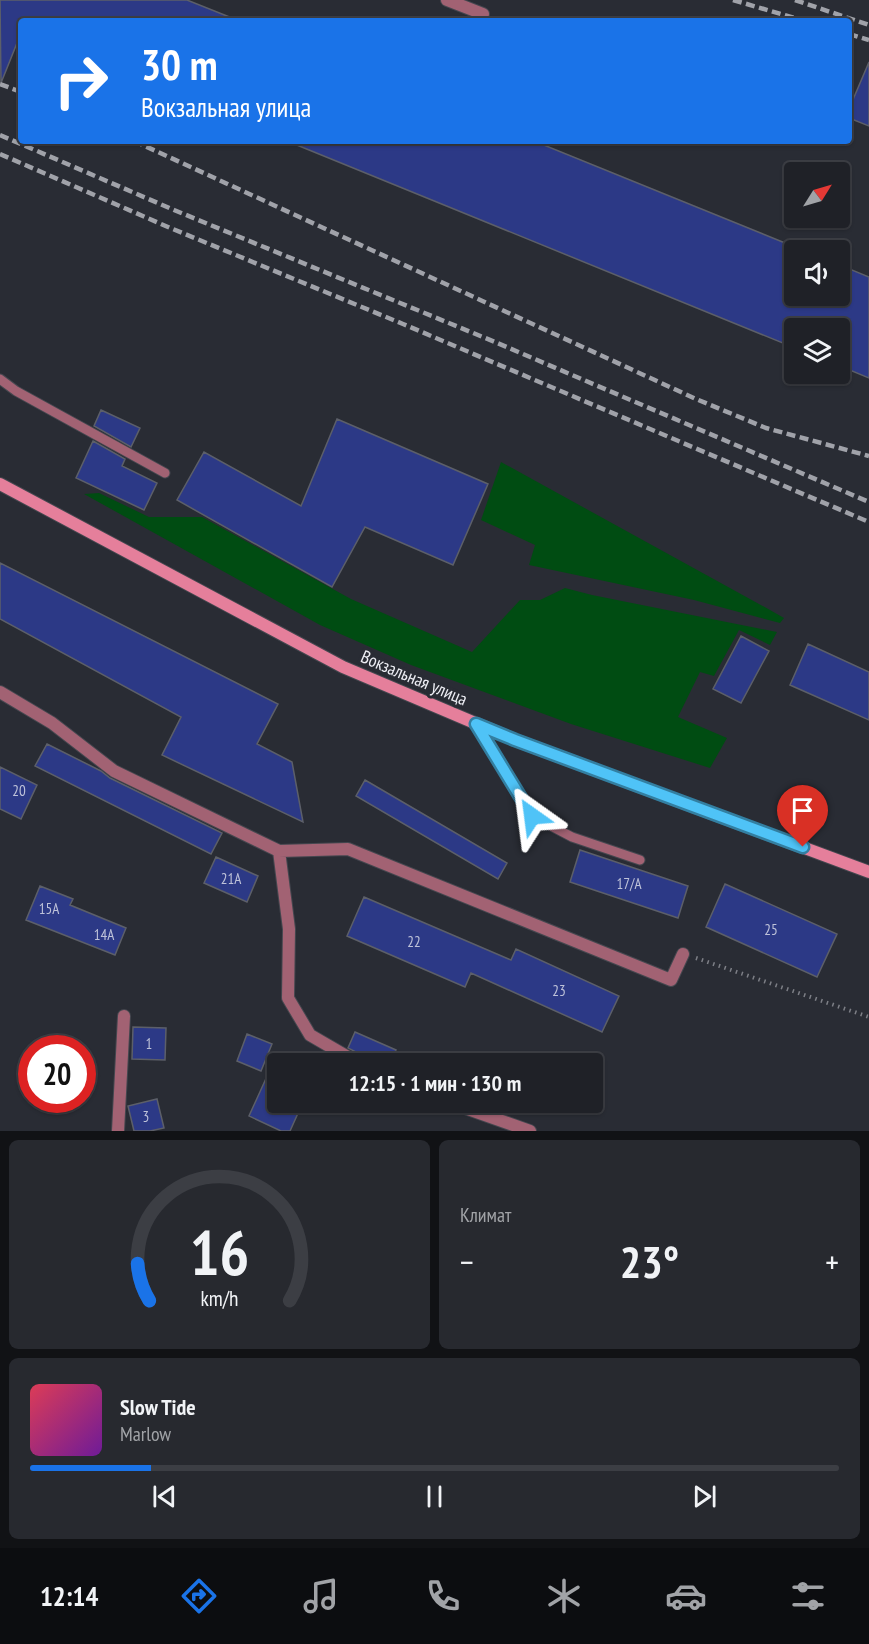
<!DOCTYPE html>
<html lang="ru">
<head>
<meta charset="utf-8">
<style>
	:root { --surface:#1f2127; --page:#27292f; --text:#f1f3f6; --muted:#a1a3a7; --line:#3c3e44; --accent:#1a73e8 }
	body { margin:0; font-family:"PT Sans Narrow",sans-serif; background:var(--page); color:var(--text); height:100vh; display:flex; flex-direction:column; font-size:22px; white-space:nowrap }
	* { box-sizing:border-box; margin:0 }
	p { font-size:20px; color:var(--muted) }
	.icon { flex:none; width:33px; height:33px; fill:none; stroke:currentColor; stroke-width:2; stroke-linecap:round; stroke-linejoin:round }
	.map { position:relative; height:1131px; overflow:hidden }
	.panel { display:flex; flex-direction:column; gap:9px; padding:9px; background:#111215; flex:1 }
	.panel>* { flex:none }
	.top-card { position:absolute; left:18px; top:18px; width:834px; height:126px; border-radius:6px; box-shadow:0 2px 4px #0004,0 0 0 2px var(--line); background:#1a73e8; color:#fff; overflow:hidden }
	.needle { width:39px; rotate:53deg }
	.controls { position:absolute; left:784px; top:162px; display:grid; gap:12px }
	.controls a { display:grid; place-items:center; width:66px; height:66px; border-radius:6px; background:var(--surface); box-shadow:0 2px 4px #0004,0 0 0 2px var(--line); font-size:30px }
	.speed { position:absolute; left:18px; top:1035px; display:flex; gap:12px; font-size:30px; font-weight:700; text-align:center }
	.speed>* { display:grid; place-content:center; width:78px; height:78px; border-radius:50%; background:var(--surface); box-shadow:0 2px 4px #0004,0 0 0 2px var(--line); line-height:1 }
	.speed .limit { border:9px solid #d22; background:#fff; color:#111 }
	.pin { position:absolute; display:grid; place-items:center; width:51px; height:51px; color:#fff; margin:-62px -26px; border-radius:50% 50% 50% 0; rotate:-45deg; box-shadow:0 0 6px #0007 }
	.pin .icon { rotate:45deg }
	.me { position:absolute; width:66px; margin:-33px; rotate:329deg; stroke-linejoin:round; filter:drop-shadow(0 0 4px #0008) }
	.turn { display:flex; align-items:center; gap:21px; height:126px; padding:0 24px; font-size:27px }
	.turn .icon { width:78px; height:78px; stroke-width:2.5 }
	.turn b { display:block; font-size:42px; line-height:51px }
	.big { font-size:45px; font-weight:700; line-height:1.1 }
	.panel .widget { flex:1; display:flex; flex-direction:column; justify-content:center; gap:9px; min-width:0; padding:0 21px; border-radius:9px; background:var(--page) }
	.panel .dial { align-items:center; gap:0 }
	.dial svg { height:156px; overflow:visible; fill:none; stroke:var(--line); stroke-width:7; stroke-linecap:round; text-anchor:middle }
	.dial text { fill:var(--text); stroke:none }
	.song { display:flex; align-items:center; gap:18px }
	.cover { width:72px; height:72px; border-radius:9px; background:linear-gradient(135deg,hsl(350 70% 55%),hsl(280 70% 35%)) }
	.played { height:6px; border-radius:3px; background:linear-gradient(90deg,var(--accent) 15%,var(--line) 15%) }
	.keys { display:flex; justify-content:space-around; direction:ltr }
	.heat { display:flex; justify-content:space-between; align-items:center; font-size:33px; direction:ltr }
	.panel .tiles { flex:1; display:grid; gap:9px; grid-template-columns:1fr 1fr }
	.widget:last-child { grid-column:span 2 }
	.trip { position:absolute; left:267px; top:1053px; width:336px; height:60px; border-radius:6px; background:var(--surface); box-shadow:0 2px 4px #0004,0 0 0 2px var(--line); font-weight:700; line-height:60px; text-align:center }
	.dock { display:flex; height:96px; justify-content:space-around; align-items:center; background:#0c0d10; color:var(--muted) }
	.dock .icon { width:42px; height:42px }
	.dock .current { color:var(--accent) }
	.dock b { font-size:27px; color:var(--text) }
	.map>svg:first-child { display:block }
	.green { fill:#004c12 }
	.building { fill:#2c3986; stroke:#5c5f69; stroke-width:1.5 }
	.lines { fill:none; stroke-linecap:round; stroke-linejoin:round }
	.lane-casing { stroke:#45474f; stroke-width:11 }
	.street-casing { stroke:#45474f; stroke-width:14 }
	.secondary-casing { stroke:#45474f; stroke-width:14 }
	.path { stroke:#7d7f86; stroke-width:4; stroke-dasharray:1.5 4.5; stroke-linecap:butt }
	.lane { stroke:#a26273; stroke-width:9 }
	.street { stroke:#a26273; stroke-width:12 }
	.secondary { stroke:#e57f9b; stroke-width:12 }
	.rail { stroke:#a0a2a9; stroke-width:4.5; stroke-dasharray:9 4.5; stroke-linecap:butt }
	.route-casing { stroke:#337fa1; stroke-width:15 }
	.route { stroke:#4fc3f7; stroke-width:10 }
	.labels { text-anchor:middle; stroke-width:6; stroke-linejoin:round; paint-order:stroke }
	.number-label { font-size:15px; fill:#bec2d9 }
	.street-label { font-size:18px; fill:#eeeff5; stroke:#292c34 }
</style>
</head>
<body>
<div class="map">
<svg width="869" height="1131" viewBox="0 0 869 1131">
	<rect width="100%" height="100%" fill="#292c34"/>
	<path class="green" d="M 501,462 L 770,610 L 784,618 L 780,623 L 694,600 L 529,565 L 535,545 L 481,520 Z
		M 99,493 L 149,517 L 202,517 L 351,599 L 472,652 L 520,600 L 540,600 L 565,588 L 592,595 L 777,632 L 770,645 L 739,630 L 714,676 L 700,672 L 678,717 L 727,738 L 710,768 L 571,724 L 411,665 L 320,625 L 84,494 Z"/>
	<path class="building" d="M 0,0 L 187,0 L 237,20 L 21,21 L 21,33 L 1,83 Z
		M 869,62 L 869,126 L 849,118 L 849,109 Z
		M 287,141 L 534,141 L 795,247 L 795,296 L 840,296 L 840,265 L 869,277 L 869,378 L 840,366 L 840,328 L 795,328 L 795,348 Z
		M 101,410 L 140,428 L 131,447 L 94,426 Z
		M 337,419 L 488,484 L 453,565 L 365,527 L 332,587 L 177,500 L 204,452 L 301,506 Z
		M 93,441 L 125,459 L 122,466 L 157,483 L 144,510 L 76,478 Z
		M 0,563 L 278,704 L 257,744 L 292,762 L 303,822 L 162,755 L 181,717 L 0,619 Z
		M 741,636 L 769,651 L 741,703 L 713,689 Z
		M 808,644 L 869,672 L 869,720 L 790,685 Z
		M 47,744 L 101,771 L 110,778 L 222,833 L 211,854 L 35,766 Z
		M 0,767 L 37,785 L 21,819 L 0,809 Z
		M 365,780 L 507,863 L 498,879 L 356,796 Z
		M 580,850 L 688,886 L 678,918 L 570,882 Z
		M 216,857 L 258,876 L 247,902 L 204,883 Z
		M 725,884 L 837,934 L 817,977 L 706,927 Z
		M 40,886 L 73,899 L 70,905 L 126,928 L 115,955 L 26,920 Z
		M 364,897 L 511,960 L 516,949 L 619,996 L 602,1032 L 471,973 L 465,987 L 347,936 Z
		M 133,1027 L 166,1028 L 165,1060 L 132,1059 Z
		M 355,1032 L 396,1050 L 390,1064 L 379,1064 L 348,1048 Z
		M 247,1034 L 272,1044 L 261,1071 L 237,1061 Z
		M 278,1052 L 278,1102 L 303,1102 L 290,1131 L 281,1131 L 249,1116 Z
		M 157,1099 L 164,1128 L 150,1131 L 134,1131 L 128,1106 Z"/>
	<g class="lines">
		<g class="lane-casing">
			<path id="lane" d="M 0,379 L 16,391 L 165,473
				M 476,724 L 532,816 L 572,837 L 640,860"/>
		</g>
		<g class="street-casing">
			<path id="street" d="M 447,0 L 483,14
				M 0,692 L 52,723 L 114,771 L 279,851 L 289,929 L 288,998 L 310,1035 L 360,1064
				M 279,851 L 348,849 L 671,980 L 683,954
				M 448,1102 L 530,1131
				M 118,1131 L 124,1016"/>
		</g>
		<g class="secondary-casing">
			<path id="secondary" d="M 0,484 L 343,667 L 515,740 L 869,872"/>
		</g>
		<path class="path" d="M 696,958 L 869,1017"/>
		<use href="#lane" class="lane"/>
		<use href="#street" class="street"/>
		<use href="#secondary" class="secondary"/>
		<path class="rail" d="M 733,0 L 805,21
			M 795,0 L 869,25
			M 849,34 L 869,40
			M 0,84 L 21,92
			M 0,135 L 174,210 L 495,342 L 869,502
			M 134,141 L 696,399 L 766,428 L 869,456
			M 0,154 L 168,227 L 403,324 L 869,522"/>
	</g>
	<g class="lines">
		<g class="route-casing">
			<path id="route" d="M 532,816 L 476,724 L 515,740 L 803,847"/>
		</g>
		<use href="#route" class="route"/>
	</g>
	<g class="labels">
		<g class="number-label">
			<text x="19" y="796">20</text>
			<text x="231" y="884">21А</text>
			<text x="629" y="889">17/А</text>
			<text x="49" y="914">15А</text>
			<text x="771" y="935">25</text>
			<text x="104" y="940">14А</text>
			<text x="414" y="947">22</text>
			<text x="559" y="996">23</text>
			<text x="149" y="1049">1</text>
			<text x="146" y="1122">3</text>
		</g>
		<g class="street-label">
			<text transform="translate(414 678) rotate(23)" y="6">Вокзальная улица</text>
		</g>
	</g>
</svg>
<div class="controls">
<a><svg class="needle" viewBox="-14 -14 28 28"><path d="M0-13l5 13h-10z" fill="#e53935"/><path d="M0 13l5-13h-10z" fill="#a1a3a7"/></svg></a>
<a><svg class="icon" aria-label="sound" viewBox="0 0 24 24"><path d="M4 9h4l5-4v14l-5-4H4zM17 9q2 3 0 6"/></svg></a>
<a><svg class="icon" aria-label="layers" viewBox="0 0 24 24"><path d="M12 4l9 5-9 5-9-5zM3 14l9 5 9-5"/></svg></a>
</div>
<div class="speed"><div class="limit">20</div></div>
<div class="pin" style="left:803px;top:847px;background:#d93025"><svg class="icon" aria-label="arrive" viewBox="0 0 24 24"><path d="M6 21V4h12l-3 4 3 4H6"/></svg></div>
<svg class="me" style="left:532px;top:816px" viewBox="-20 -20 40 40"><path d="M0-17L14 15 0 8-14 15z" fill="#4fc3f7" stroke="#fff" stroke-width="4"/></svg>
<div class="trip">12:15 · 1 мин · 130 m</div>
<div class="top-card">
<div class="turn"><svg class="icon" aria-label="right" viewBox="0 0 24 24"><path d="M7 20v-9h11M14 6l5 5-5 5"/></svg><div><b>30 m</b>Вокзальная улица</div></div>
</div>
</div>
<section class="panel">
<div class="tiles">
<div class="widget dial"><svg viewBox="0 0 100 80">
<path d="M14 69A42 42 0 1 1 86 69"/>
<path d="M14 69A42 42 0 0 1 8 50" stroke="#1a73e8"/>
<text x="50" y="56" font-size="32" font-weight="700">16</text>
<text x="50" y="72" font-size="11">km/h</text>
</svg></div>
<div class="widget"><p>Климат</p>
<div class="heat"><a>−</a><b class="big">23°</b><a>+</a></div>
</div>
<div class="widget">
<div class="song"><i class="cover"></i><div><b>Slow Tide</b><p>Marlow</p></div></div>
<div class="played"></div>
<div class="keys"><svg class="icon" aria-label="previous" viewBox="0 0 24 24"><path d="M18 5L8 12l10 7zM5 5v14"/></svg><svg class="icon" aria-label="pause" viewBox="0 0 24 24"><path d="M8 5v14M16 5v14"/></svg><svg class="icon" aria-label="next" viewBox="0 0 24 24"><path d="M6 5l10 7-10 7zM19 5v14"/></svg></div>
</div>
</div>
</section>
<nav class="dock">
<b>12:14</b>
<svg class="icon current" aria-label="directions" viewBox="0 0 24 24"><path d="M12 3l9 9-9 9-9-9zM9 14v-3h6M13 9l2 2-2 2"/></svg>
<svg class="icon" aria-label="music" viewBox="0 0 24 24"><path d="M9 18V5l10-2v13"/><circle cx="6" cy="18" r="3"/><circle cx="16" cy="16" r="3"/></svg>
<svg class="icon" aria-label="phone" viewBox="0 0 24 24"><path d="M5 4h4l2 5-3 2q2 4 5 5l2-3 5 2v4C11 20 4 13 5 4z"/></svg>
<svg class="icon" aria-label="climate" viewBox="0 0 24 24"><path d="M12 3v18M4 7l16 10M4 17L20 7"/></svg>
<svg class="icon" aria-label="car" viewBox="0 0 24 24"><path d="M5 17H2v-5l4-1 3-4h7l3 4 3 1v5h-3M9 17h6M6 11h13"/><circle cx="7" cy="17" r="2"/><circle cx="17" cy="17" r="2"/></svg>
<svg class="icon" aria-label="filters" viewBox="0 0 24 24"><path d="M4 7h16M4 17h16"/><circle cx="9" cy="7" r="2"/><circle cx="15" cy="17" r="2"/></svg>
</nav>
</body>
</html>
